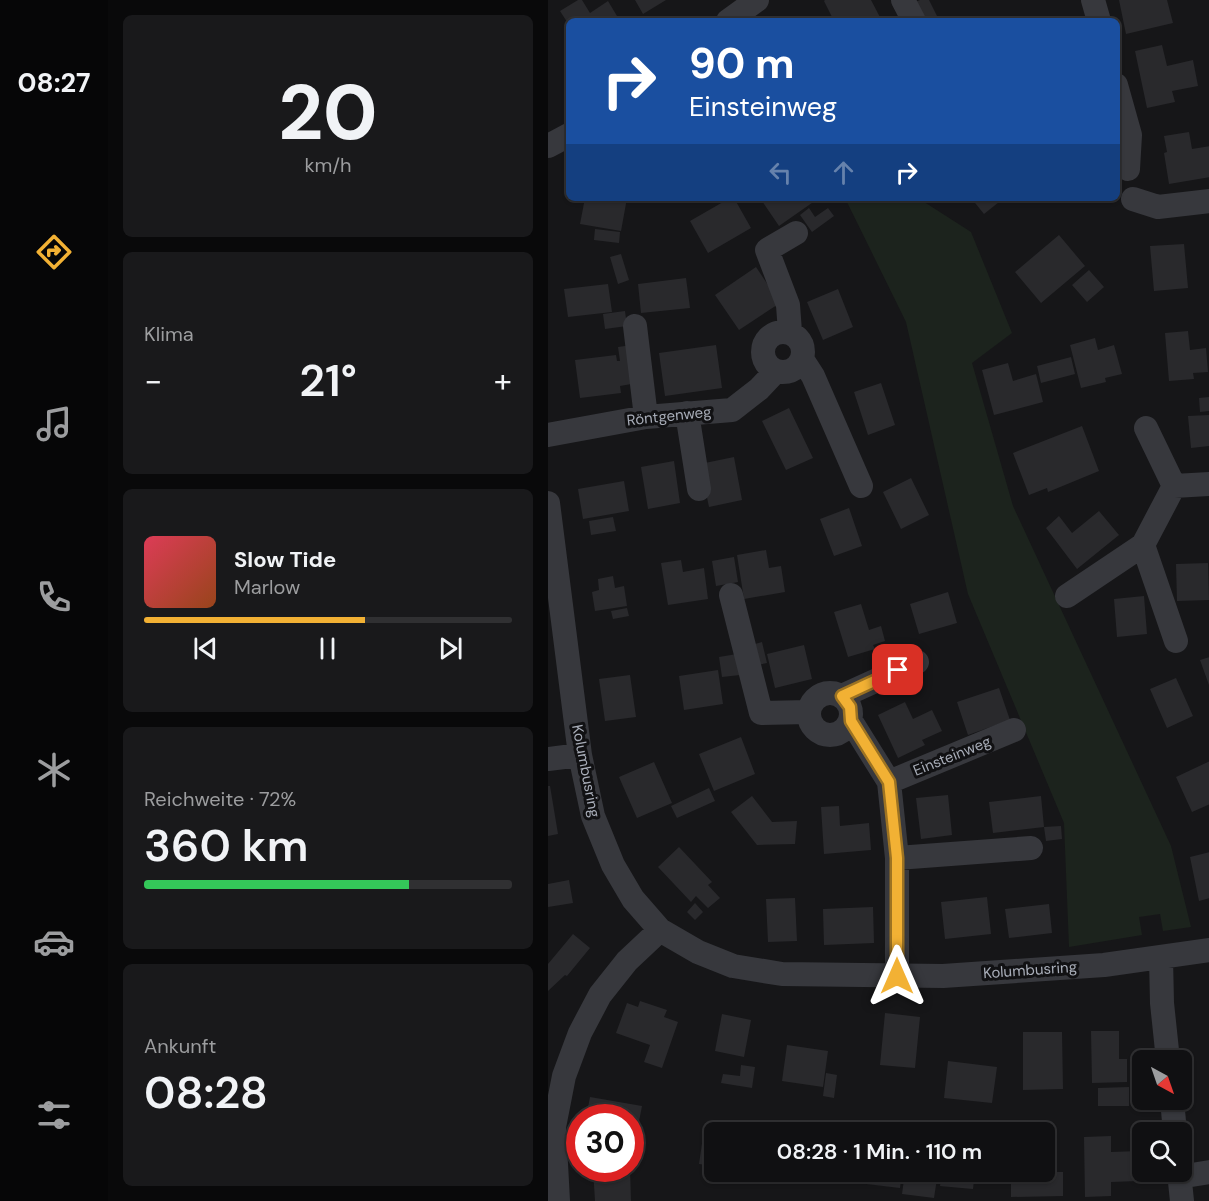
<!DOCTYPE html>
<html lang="de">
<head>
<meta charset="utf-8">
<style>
	:root { --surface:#101012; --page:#19191b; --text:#f1f3f6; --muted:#9c9d9f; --line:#303032; --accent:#f2b134 }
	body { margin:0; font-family:"DM Sans",sans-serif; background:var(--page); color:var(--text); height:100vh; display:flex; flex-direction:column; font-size:22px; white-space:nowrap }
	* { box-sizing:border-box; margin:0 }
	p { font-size:20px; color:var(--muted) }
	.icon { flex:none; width:33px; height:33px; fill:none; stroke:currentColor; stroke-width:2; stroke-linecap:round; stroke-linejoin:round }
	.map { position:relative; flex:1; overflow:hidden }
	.drawer { display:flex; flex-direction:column; gap:15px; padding:15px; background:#09090a; width:440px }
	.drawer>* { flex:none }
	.hud { position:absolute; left:18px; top:18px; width:554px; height:183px; border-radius:9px; box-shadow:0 2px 4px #0004,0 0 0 2px var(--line); background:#1a4fa0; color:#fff; overflow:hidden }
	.needle { width:39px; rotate:140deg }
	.buttons { position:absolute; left:584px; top:1050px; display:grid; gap:12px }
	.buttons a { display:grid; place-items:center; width:60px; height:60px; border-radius:9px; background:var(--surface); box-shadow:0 2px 4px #0004,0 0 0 2px var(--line); font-size:30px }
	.speed { position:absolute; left:18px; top:1104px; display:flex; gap:12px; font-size:30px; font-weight:700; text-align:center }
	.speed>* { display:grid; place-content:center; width:78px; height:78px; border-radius:50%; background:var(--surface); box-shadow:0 2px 4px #0004,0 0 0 2px var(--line); line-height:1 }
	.speed .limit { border:9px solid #d22; background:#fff; color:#111 }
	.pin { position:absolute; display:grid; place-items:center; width:51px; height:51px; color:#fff; margin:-26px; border-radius:12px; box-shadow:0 3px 9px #0006 }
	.me { position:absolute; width:66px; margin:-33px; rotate:0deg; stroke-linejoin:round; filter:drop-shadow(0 0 4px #0008) }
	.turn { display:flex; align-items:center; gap:21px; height:126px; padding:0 24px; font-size:27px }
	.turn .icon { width:78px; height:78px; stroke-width:2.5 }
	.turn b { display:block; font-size:42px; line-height:51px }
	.lanes { display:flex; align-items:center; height:57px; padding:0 24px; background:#0003; justify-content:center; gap:30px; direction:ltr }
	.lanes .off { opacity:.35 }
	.big { font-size:45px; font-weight:600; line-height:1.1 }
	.drawer .card { flex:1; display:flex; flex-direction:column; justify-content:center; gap:9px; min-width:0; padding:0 21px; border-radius:9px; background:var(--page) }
	.drawer .dial { align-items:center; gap:0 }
	.dial b { font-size:78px; line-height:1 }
	.song { display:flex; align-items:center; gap:18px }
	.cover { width:72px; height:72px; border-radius:9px; background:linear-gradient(135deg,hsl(350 70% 55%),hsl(20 70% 35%)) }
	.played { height:6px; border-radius:3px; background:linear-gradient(90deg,var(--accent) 60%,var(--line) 60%) }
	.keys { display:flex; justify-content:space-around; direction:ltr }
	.heat { display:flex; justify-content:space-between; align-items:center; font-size:33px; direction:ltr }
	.charge { height:9px; border-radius:4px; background:linear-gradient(90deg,#34c759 72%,var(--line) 0) }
	.trip { position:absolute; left:156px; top:1122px; width:351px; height:60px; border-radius:9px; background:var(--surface); box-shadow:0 2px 4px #0004,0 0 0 2px var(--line); font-weight:600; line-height:60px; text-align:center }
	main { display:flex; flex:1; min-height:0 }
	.menu { display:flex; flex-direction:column; width:108px; justify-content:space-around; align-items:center; background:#060607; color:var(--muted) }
	.menu .icon { width:42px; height:42px }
	.menu .on { color:var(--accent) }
	.menu b { font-size:27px; color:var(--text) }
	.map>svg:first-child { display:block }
	.green { fill:#1c231d }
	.building { fill:#29292c }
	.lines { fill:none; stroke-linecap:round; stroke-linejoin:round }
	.minor { stroke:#37383d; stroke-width:24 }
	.route-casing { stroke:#9d7322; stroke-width:15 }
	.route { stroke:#f2b134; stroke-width:10 }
	.labels { text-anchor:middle; stroke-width:6; stroke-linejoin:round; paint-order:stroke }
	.street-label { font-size:15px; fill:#a8adb8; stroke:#111113 }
</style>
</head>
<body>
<main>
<nav class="menu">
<b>08:27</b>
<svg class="icon on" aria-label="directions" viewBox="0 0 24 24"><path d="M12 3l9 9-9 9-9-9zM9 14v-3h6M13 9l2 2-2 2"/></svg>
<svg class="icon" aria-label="music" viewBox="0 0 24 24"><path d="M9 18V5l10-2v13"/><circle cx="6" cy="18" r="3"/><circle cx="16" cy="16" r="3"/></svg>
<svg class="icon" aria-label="phone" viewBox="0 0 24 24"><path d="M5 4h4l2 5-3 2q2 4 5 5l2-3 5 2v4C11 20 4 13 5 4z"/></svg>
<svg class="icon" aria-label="climate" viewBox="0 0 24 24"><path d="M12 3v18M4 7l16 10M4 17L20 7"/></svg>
<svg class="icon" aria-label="car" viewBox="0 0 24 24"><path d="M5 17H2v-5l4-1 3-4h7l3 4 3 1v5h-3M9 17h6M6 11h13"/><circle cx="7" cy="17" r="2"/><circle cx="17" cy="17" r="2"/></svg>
<svg class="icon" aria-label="filters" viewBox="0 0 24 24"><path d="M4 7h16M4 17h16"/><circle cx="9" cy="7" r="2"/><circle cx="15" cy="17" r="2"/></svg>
</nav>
<section class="drawer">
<div class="card dial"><b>20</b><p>km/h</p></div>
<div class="card"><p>Klima</p>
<div class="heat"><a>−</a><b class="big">21°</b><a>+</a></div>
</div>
<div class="card">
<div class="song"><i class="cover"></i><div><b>Slow Tide</b><p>Marlow</p></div></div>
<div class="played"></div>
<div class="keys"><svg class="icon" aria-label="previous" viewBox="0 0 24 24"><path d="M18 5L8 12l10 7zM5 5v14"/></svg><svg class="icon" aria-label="pause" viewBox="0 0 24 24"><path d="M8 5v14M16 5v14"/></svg><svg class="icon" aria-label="next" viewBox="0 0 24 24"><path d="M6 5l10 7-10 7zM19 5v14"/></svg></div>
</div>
<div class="card"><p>Reichweite · 72%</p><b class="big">360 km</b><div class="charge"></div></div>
<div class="card"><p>Ankunft</p><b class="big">08:28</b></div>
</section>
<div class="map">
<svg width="662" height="1201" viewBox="0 0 662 1201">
	<rect width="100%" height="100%" fill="#161618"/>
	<path class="green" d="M 297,198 L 370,198 L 423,232 L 464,333 L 424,363 L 465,506 L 623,846 L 643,927 L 615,931 L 612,914 L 591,917 L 594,935 L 521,947 L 516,823 L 420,594 L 358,322 Z"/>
	<path class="building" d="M 30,0 L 34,0 L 42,13 L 60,1 L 72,21 L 21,21 L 21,25 L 12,11 Z
		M 87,0 L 118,0 L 95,14 Z
		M 277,0 L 323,0 L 334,21 L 286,21 L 276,1 Z
		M 372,0 L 381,0 L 390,18 L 384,21 L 373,21 L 365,3 Z
		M 571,0 L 619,0 L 625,23 L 578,34 Z
		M 614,45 L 619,66 L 645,60 L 650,86 L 624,91 L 627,102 L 599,108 L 587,51 Z
		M 641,132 L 644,149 L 662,146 L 662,177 L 621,184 L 616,153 L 619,152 L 616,136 Z
		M 37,198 L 79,198 L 73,231 L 32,224 Z
		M 182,198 L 186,198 L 203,228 L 160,253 L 142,221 Z
		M 217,198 L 271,198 L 231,226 L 214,201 Z
		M 423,198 L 456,198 L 436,214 Z
		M 261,208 L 267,217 L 280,208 L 286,216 L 264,232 L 252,215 Z
		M 47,229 L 72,232 L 71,243 L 46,240 Z
		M 511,235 L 537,266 L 493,303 L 467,272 Z
		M 636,244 L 640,288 L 606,291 L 602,246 Z
		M 73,254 L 81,280 L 70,284 L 62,257 Z
		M 208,267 L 232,303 L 191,330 L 167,295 Z
		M 541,270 L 556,287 L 539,302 L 524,285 Z
		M 138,278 L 142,308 L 93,313 L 90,284 Z
		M 60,284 L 64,312 L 20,317 L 16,289 Z
		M 290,289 L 305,327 L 275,340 L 259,302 Z
		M 77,311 L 79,326 L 57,329 L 55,314 Z
		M 640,331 L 642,350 L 658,348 L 660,372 L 645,373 L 646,379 L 621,381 L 617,333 Z
		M 547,338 L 550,350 L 566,345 L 574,374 L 557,378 L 558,382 L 533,388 L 522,345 Z
		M 84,345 L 89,383 L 72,386 L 73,393 L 32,398 L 27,360 L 68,355 L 69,361 L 72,361 L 70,347 Z
		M 168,345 L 174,388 L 117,396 L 111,353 Z
		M 523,357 L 527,374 L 493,383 L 489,366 Z
		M 460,363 L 465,381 L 488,374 L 495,402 L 446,415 L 434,370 Z
		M 333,383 L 347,425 L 320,435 L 306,392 Z
		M 662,397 L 662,411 L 652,412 L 651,398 Z
		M 241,408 L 265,458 L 238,470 L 214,421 Z
		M 662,415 L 662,446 L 643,448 L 640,416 Z
		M 534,426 L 551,471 L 500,492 L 499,488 L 481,495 L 465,453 Z
		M 186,457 L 194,500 L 161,507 L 152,464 Z
		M 126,461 L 132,503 L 100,509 L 93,467 Z
		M 363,478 L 381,515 L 353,529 L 335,492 Z
		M 76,481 L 81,511 L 35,519 L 30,489 Z
		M 301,508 L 314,546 L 286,556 L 272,519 Z
		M 551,511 L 571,535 L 529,569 L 498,528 L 511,516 L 524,533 Z
		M 65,517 L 68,531 L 43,535 L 41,521 Z
		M 218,550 L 221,568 L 233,566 L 237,592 L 196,599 L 189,555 Z
		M 186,557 L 190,582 L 168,586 L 164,561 Z
		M 133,560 L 135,572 L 156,568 L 160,599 L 120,605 L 113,563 Z
		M 660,563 L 661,600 L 629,601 L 628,564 Z
		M 65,576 L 67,588 L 76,586 L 79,606 L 47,611 L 44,592 L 51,590 L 50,579 Z
		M 400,592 L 409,623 L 371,634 L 362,604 Z
		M 596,596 L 599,634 L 569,637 L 566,599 Z
		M 313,604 L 321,630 L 333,626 L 337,641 L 325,645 L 327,649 L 300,657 L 286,612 Z
		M 79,608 L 81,616 L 65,619 L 63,611 Z
		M 214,642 L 219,663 L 205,666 L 200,646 Z
		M 256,645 L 264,679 L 227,688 L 219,654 Z
		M 189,654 L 192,675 L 174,677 L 171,657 Z
		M 662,657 L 662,685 L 661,685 L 652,660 Z
		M 170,670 L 175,704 L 136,710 L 131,676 Z
		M 82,675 L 88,717 L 57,721 L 51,679 Z
		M 628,678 L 645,716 L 619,728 L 602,689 Z
		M 451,688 L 462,720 L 420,735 L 409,702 Z
		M 357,702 L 365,719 L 384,710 L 394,731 L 374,740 L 377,745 L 350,758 L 330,715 Z
		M 193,737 L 207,774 L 166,791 L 151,754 Z
		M 662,761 L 662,804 L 644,812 L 628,777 Z
		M 106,762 L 124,803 L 89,818 L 71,777 Z
		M 0,786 L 2,786 L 10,834 L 0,836 Z
		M 161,788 L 167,801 L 129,818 L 123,806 Z
		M 400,795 L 404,835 L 373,839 L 368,798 Z
		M 204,796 L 224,822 L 249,821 L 247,844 L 209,845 L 183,812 Z
		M 493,796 L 496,827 L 445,833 L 441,802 Z
		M 291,806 L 292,826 L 321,823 L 323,850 L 276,854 L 273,807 Z
		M 513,826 L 514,839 L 498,841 L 496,827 Z
		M 131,847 L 164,882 L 160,885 L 172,898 L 160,908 L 148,896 L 143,902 L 110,867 Z
		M 662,852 L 662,898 L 651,901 L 642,857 Z
		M 21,880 L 25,903 L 0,907 L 0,884 Z
		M 439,897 L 443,934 L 397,939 L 393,902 Z
		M 247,898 L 249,941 L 220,942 L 218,899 Z
		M 147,903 L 155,912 L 147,920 L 139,912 Z
		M 501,904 L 504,933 L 461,938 L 457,909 Z
		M 325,907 L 326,943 L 276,945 L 275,909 Z
		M 25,934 L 42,948 L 19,976 L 17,975 L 0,991 L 0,964 Z
		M 92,1001 L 119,1010 L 116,1017 L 130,1022 L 114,1068 L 96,1062 L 102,1045 L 68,1033 L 79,1003 L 90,1007 Z
		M 337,1013 L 372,1017 L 367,1068 L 332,1065 Z
		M 174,1014 L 203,1020 L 196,1057 L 167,1051 Z
		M 543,1031 L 571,1031 L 571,1059 L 579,1059 L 579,1082 L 544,1083 Z
		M 475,1032 L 514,1032 L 515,1089 L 475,1090 Z
		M 239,1045 L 280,1051 L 275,1087 L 234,1081 Z
		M 400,1061 L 449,1067 L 444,1103 L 396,1098 Z
		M 193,1065 L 207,1067 L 204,1088 L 173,1083 L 175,1074 L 192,1076 Z
		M 278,1073 L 289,1075 L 286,1098 L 275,1096 Z
		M 581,1087 L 581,1106 L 550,1106 L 550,1088 Z
		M 42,1097 L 94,1106 L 87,1142 L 82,1141 L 82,1118 L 38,1118 Z
		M 157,1123 L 190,1128 L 189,1132 L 166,1132 L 166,1166 L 151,1164 Z
		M 219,1126 L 247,1130 L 247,1132 L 219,1132 Z
		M 563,1136 L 563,1152 L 591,1151 L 591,1181 L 563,1182 L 563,1196 L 537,1197 L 536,1137 Z
		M 45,1168 L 82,1168 L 83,1201 L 47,1201 Z
		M 312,1172 L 354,1172 L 352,1188 L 310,1183 Z
		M 357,1172 L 390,1172 L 386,1198 L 354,1194 Z
		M 394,1172 L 427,1172 L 425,1189 L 392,1186 Z
		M 463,1172 L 515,1172 L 515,1196 L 463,1197 Z"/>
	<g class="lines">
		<path class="minor" d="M 355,0 L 366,21
			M 545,0 L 551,21
			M 180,21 L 209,0
			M 568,85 L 582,135 L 580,169
			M 0,146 L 21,135
			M 585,199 L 610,207 L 662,201
			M 87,326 L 98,417
			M215 352a20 20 0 1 1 40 0a20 20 0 1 1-40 0Z
			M 242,332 L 240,305 L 219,250 L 248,233
			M 254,359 L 265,376 L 313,486
			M 139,413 L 151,489
			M 598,428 L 626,486 L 662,484
			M 0,435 L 98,417 L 184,410 L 211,389 L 228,371
			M 0,503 L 32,755 L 45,816 L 65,865 L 85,899 L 112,930 L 150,952 L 185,966 L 234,974 L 395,976 L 556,965 L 662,950
			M 595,545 L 628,641
			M 183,595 L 213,713 L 260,712
			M 519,596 L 595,545 L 626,486
			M261 714a21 21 0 1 1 42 0a21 21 0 1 1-42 0Z
			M 294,696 L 369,662
			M 303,721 L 341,782 L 349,858 L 349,977
			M 0,759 L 32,755
			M 341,782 L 466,730
			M 349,858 L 483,848
			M 613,958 L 614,1003 L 620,1060
			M 624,1100 L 627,1132
			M 631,1172 L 634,1201
			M 631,1177 L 662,1172
			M 10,1201 L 6,1127 L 16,1076 L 32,1033 L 52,995 L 79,961 L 112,930"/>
	</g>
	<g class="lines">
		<g class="route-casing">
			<path id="route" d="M 349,976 L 349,858 L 341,782 L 303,721 L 302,707 L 294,696 L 350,670"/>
		</g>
		<use href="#route" class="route"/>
	</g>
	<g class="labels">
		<g class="street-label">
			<text transform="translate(121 416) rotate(-6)" y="5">Röntgenweg</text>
			<text transform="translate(404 756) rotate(-22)" y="5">Einsteinweg</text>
			<text transform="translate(38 771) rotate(79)" y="5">Kolumbusring</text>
			<text transform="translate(482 970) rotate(-4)" y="5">Kolumbusring</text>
		</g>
	</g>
</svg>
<div class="buttons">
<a><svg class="needle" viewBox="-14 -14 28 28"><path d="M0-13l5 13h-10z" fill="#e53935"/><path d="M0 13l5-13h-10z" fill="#9c9d9f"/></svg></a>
<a><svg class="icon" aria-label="search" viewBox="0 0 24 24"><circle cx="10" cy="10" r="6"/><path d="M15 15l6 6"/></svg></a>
</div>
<div class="speed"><div class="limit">30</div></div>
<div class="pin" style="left:350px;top:670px;background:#d93025"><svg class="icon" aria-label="arrive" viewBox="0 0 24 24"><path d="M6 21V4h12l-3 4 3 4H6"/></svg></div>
<svg class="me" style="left:349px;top:976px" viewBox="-20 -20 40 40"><path d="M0-17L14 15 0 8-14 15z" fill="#f2b134" stroke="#fff" stroke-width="4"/></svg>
<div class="trip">08:28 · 1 Min. · 110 m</div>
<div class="hud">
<div class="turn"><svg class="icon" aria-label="right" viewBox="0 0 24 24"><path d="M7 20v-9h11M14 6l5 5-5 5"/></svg><div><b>90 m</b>Einsteinweg</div></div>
<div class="lanes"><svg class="icon off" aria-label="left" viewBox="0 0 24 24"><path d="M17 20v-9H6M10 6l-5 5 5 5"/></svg><svg class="icon off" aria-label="ahead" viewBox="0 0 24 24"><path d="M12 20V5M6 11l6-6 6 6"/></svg><svg class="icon" aria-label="right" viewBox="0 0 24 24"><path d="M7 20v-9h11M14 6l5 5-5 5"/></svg></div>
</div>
</div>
</main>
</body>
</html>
